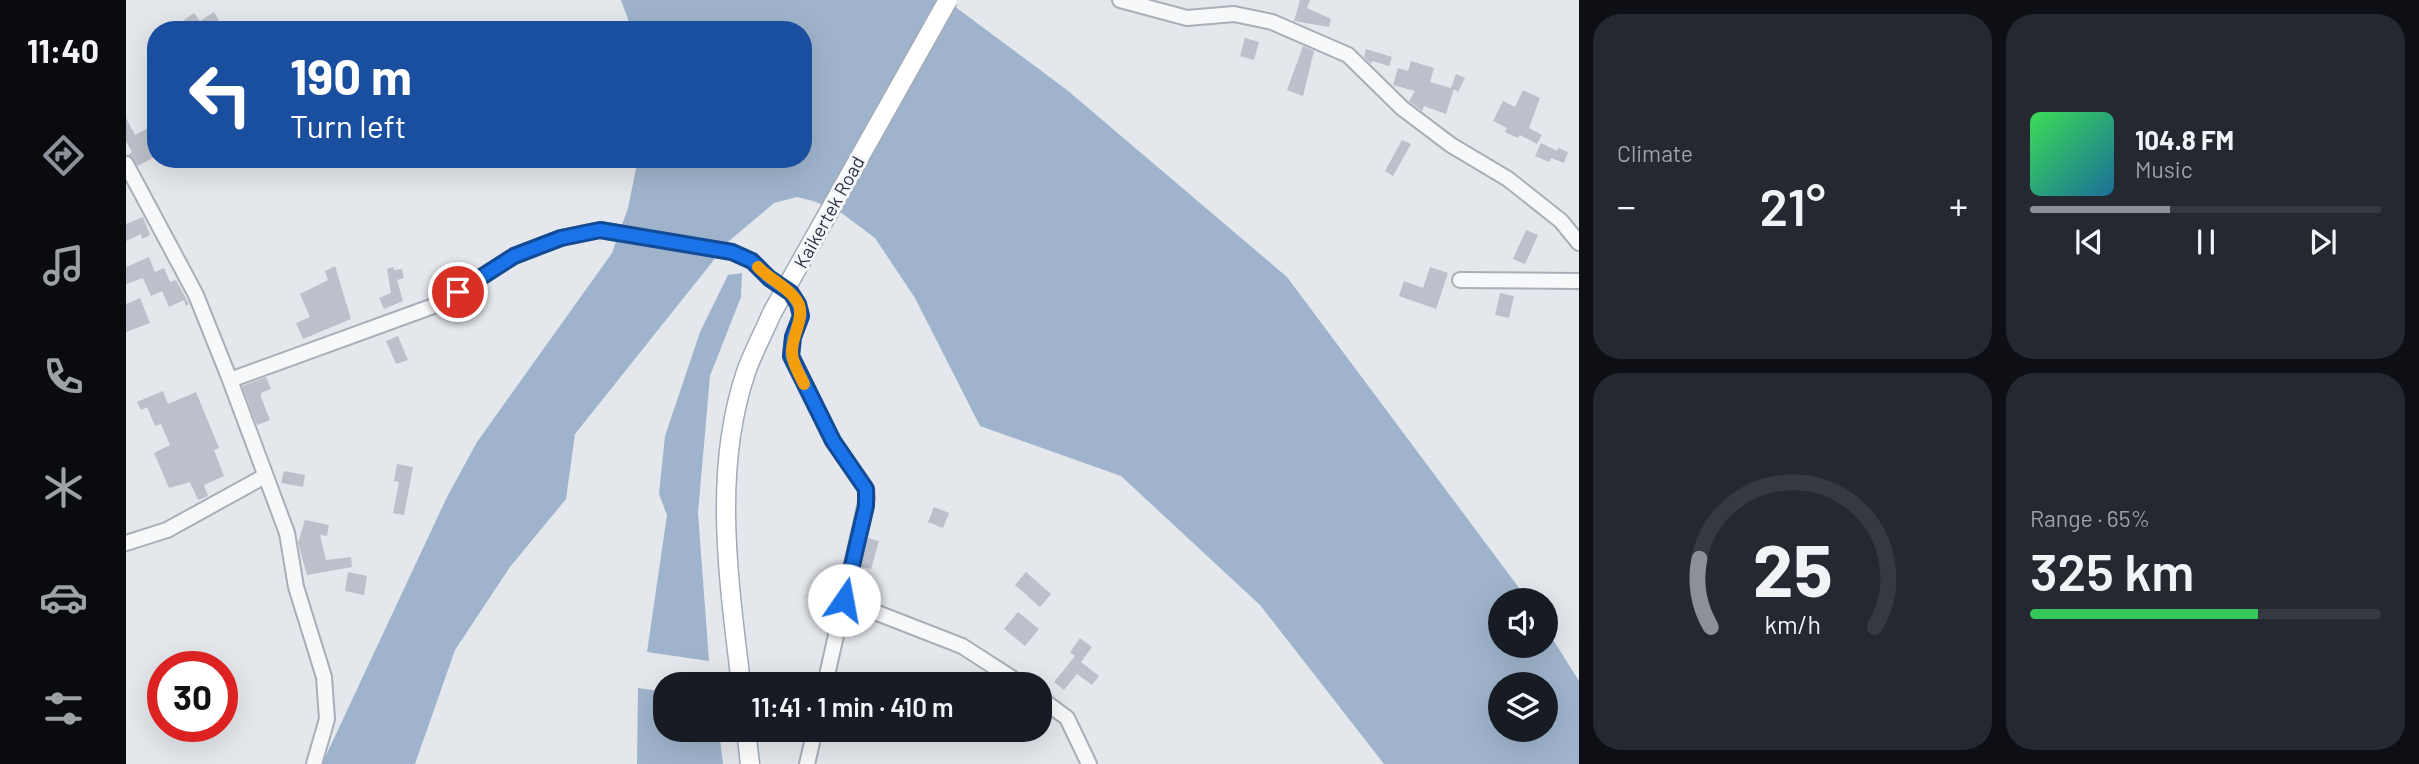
<!DOCTYPE html>
<html lang="en">
<head>
<meta charset="utf-8">
<style>
	:root { --surface:#171b24; --page:#242831; --text:#f1f3f6; --muted:#9ea1a6; --line:#363941; --accent:#8c9099 }
	body { margin:0; font-family:Barlow,sans-serif; background:var(--page); color:var(--text); height:100vh; display:flex; flex-direction:column; font-size:26px; white-space:nowrap }
	* { box-sizing:border-box; margin:0 }
	p { font-size:23px; color:var(--muted) }
	.icon { flex:none; width:38px; height:38px; fill:none; stroke:currentColor; stroke-width:2; stroke-linecap:round; stroke-linejoin:round }
	.map { position:relative; flex:1; overflow:hidden }
	.drawer { display:flex; flex-direction:column; gap:14px; padding:14px; background:#0d0f14; width:840px }
	.drawer>* { flex:none }
	.hud { position:absolute; left:21px; top:21px; width:665px; height:147px; border-radius:28px; box-shadow:0 7px 28px #0002; background:#1a4fa0; color:#fff; overflow:hidden }
	.fabs { position:absolute; left:1362px; top:588px; display:grid; gap:14px }
	.fabs a { display:grid; place-items:center; width:70px; height:70px; border-radius:50%; background:var(--surface); box-shadow:0 7px 28px #0002; font-size:35px }
	.speed { position:absolute; left:21px; top:651px; display:flex; gap:14px; font-size:35px; font-weight:700; text-align:center }
	.speed>* { display:grid; place-content:center; width:91px; height:91px; border-radius:50%; background:var(--surface); box-shadow:0 7px 28px #0002; line-height:1 }
	.speed .limit { border:10px solid #d22; background:#fff; color:#111 }
	.pin { position:absolute; display:grid; place-items:center; width:60px; height:60px; color:#fff; margin:-30px; border:4px solid #fff; border-radius:50%; box-shadow:0 2px 7px #0007 }
	.me { position:absolute; width:77px; margin:-38px; rotate:12deg; stroke-linejoin:round; filter:drop-shadow(0 0 5px #0008) }
	.turn { display:flex; align-items:center; gap:24px; height:147px; padding:0 28px; font-size:32px }
	.turn .icon { width:91px; height:91px; stroke-width:2.5 }
	.turn b { display:block; font-size:49px; line-height:60px }
	.big { font-size:52px; font-weight:600; line-height:1.1 }
	.drawer .widget { flex:1; display:flex; flex-direction:column; justify-content:center; gap:10px; min-width:0; padding:0 24px; border-radius:28px; background:var(--page) }
	.drawer .dial { align-items:center; gap:0 }
	.dial svg { height:182px; overflow:visible; fill:none; stroke:var(--line); stroke-width:7; stroke-linecap:round; text-anchor:middle }
	.dial text { fill:var(--text); stroke:none }
	.song { display:flex; align-items:center; gap:21px }
	.cover { width:84px; height:84px; border-radius:10px; background:linear-gradient(135deg,hsl(130 70% 55%),hsl(200 70% 35%)) }
	.played { height:7px; border-radius:4px; background:linear-gradient(90deg,var(--accent) 40%,var(--line) 40%) }
	.keys { display:flex; justify-content:space-around; direction:ltr }
	.heat { display:flex; justify-content:space-between; align-items:center; font-size:38px; direction:ltr }
	.charge { height:10px; border-radius:5px; background:linear-gradient(90deg,#34c759 65%,var(--line) 0) }
	.drawer .tiles { flex:1; display:grid; gap:14px; grid-template-columns:repeat(2,1fr) }
	.trip { position:absolute; left:527px; top:672px; width:399px; height:70px; border-radius:28px; background:var(--surface); box-shadow:0 7px 28px #0002; font-weight:600; line-height:70px; text-align:center }
	main { display:flex; flex:1; min-height:0 }
	.menu { display:flex; flex-direction:column; width:126px; justify-content:space-around; align-items:center; background:#090b0e; color:var(--muted) }
	.menu .icon { width:49px; height:49px }
	.menu .selected { color:var(--accent) }
	.menu b { font-size:32px; color:var(--text) }
	.map>svg:first-child { display:block }
	.water { fill:#9fb4cc; fill-rule:evenodd }
	.building { fill:#bbc0ca }
	.lines { fill:none; stroke-linecap:round; stroke-linejoin:round }
	.minor-casing { stroke:#a9aeb7; stroke-width:18 }
	.major-casing { stroke:#a3abb8; stroke-width:21 }
	.minor { stroke:#f7f8fa; stroke-width:14 }
	.major { stroke:#fff; stroke-width:18 }
	.major-bridge-casing { stroke:#a3abb8; stroke-width:21; stroke-linecap:butt }
	.major-bridge { stroke:#fff; stroke-width:18 }
	.route-casing { stroke:#114b97; stroke-width:18 }
	.route { stroke:#1a73e8; stroke-width:12 }
	.slow { stroke:#f59e0b; stroke-width:12 }
	.labels { text-anchor:middle; stroke-width:6; stroke-linejoin:round; paint-order:stroke }
	.street-label { font-size:19px; fill:#2b3445; stroke:#f4f6f9 }
</style>
</head>
<body>
<main>
<nav class="menu">
<b>11:40</b>
<svg class="icon selected" aria-label="directions" viewBox="0 0 24 24"><path d="M12 3l9 9-9 9-9-9zM9 14v-3h6M13 9l2 2-2 2"/></svg>
<svg class="icon" aria-label="music" viewBox="0 0 24 24"><path d="M9 18V5l10-2v13"/><circle cx="6" cy="18" r="3"/><circle cx="16" cy="16" r="3"/></svg>
<svg class="icon" aria-label="phone" viewBox="0 0 24 24"><path d="M5 4h4l2 5-3 2q2 4 5 5l2-3 5 2v4C11 20 4 13 5 4z"/></svg>
<svg class="icon" aria-label="climate" viewBox="0 0 24 24"><path d="M12 3v18M4 7l16 10M4 17L20 7"/></svg>
<svg class="icon" aria-label="car" viewBox="0 0 24 24"><path d="M5 17H2v-5l4-1 3-4h7l3 4 3 1v5h-3M9 17h6M6 11h13"/><circle cx="7" cy="17" r="2"/><circle cx="17" cy="17" r="2"/></svg>
<svg class="icon" aria-label="filters" viewBox="0 0 24 24"><path d="M4 7h16M4 17h16"/><circle cx="9" cy="7" r="2"/><circle cx="15" cy="17" r="2"/></svg>
</nav>
<div class="map">
<svg width="1453" height="764" viewBox="0 0 1453 764">
	<rect width="100%" height="100%" fill="#e4e7ec"/>
	<path class="water" d="M 495,0 L 820,0 L 941,90 L 1161,277 L 1402,600 L 1374,600 L 1374,646 L 1419,646 L 1419,627 L 1453,681 L 1453,764 L 1258,764 L 1134,605 L 995,476 L 854,426 L 789,298 L 749,238 L 713,211 L 687,201 L 671,197 L 648,203 L 603,241 L 449,434 L 440,499 L 384,567 L 329,650 L 289,764 L 196,764 L 321,497 L 351,442 L 486,253 L 502,208 L 512,159 L 677,159 L 677,30 L 506,30 ZM 1374,684 L 1419,684 L 1419,730 L 1374,730 Z
		M 616,273 L 615,297 L 584,376 L 572,513 L 583,661 L 521,652 L 541,515 L 533,494 L 539,436 L 574,332 L 602,275 Z
		M 512,688 L 539,692 L 539,730 L 593,730 L 597,764 L 511,764 Z"/>
	<path class="building" d="M 1174,0 L 1184,0 L 1181,8 L 1205,19 L 1203,27 L 1168,21 Z
		M 88,12 L 95,24 L 85,30 L 59,30 L 55,22 L 68,13 L 74,21 Z
		M 1119,38 L 1133,42 L 1128,60 L 1114,56 Z
		M 1177,46 L 1188,51 L 1177,96 L 1161,90 Z
		M 1240,49 L 1266,57 L 1263,66 L 1246,61 L 1245,64 L 1238,57 Z
		M 1285,61 L 1308,68 L 1304,82 L 1325,88 L 1330,74 L 1339,78 L 1332,92 L 1328,89 L 1320,114 L 1298,106 L 1296,111 L 1283,101 L 1289,91 L 1267,85 L 1272,68 L 1282,71 Z
		M 1397,90 L 1414,98 L 1403,128 L 1416,135 L 1411,144 L 1394,135 L 1392,138 L 1379,132 L 1381,128 L 1367,121 L 1377,101 L 1389,107 Z
		M 0,118 L 9,135 L 30,124 L 30,156 L 12,166 L 2,155 L 6,152 L 0,141 Z
		M 1276,140 L 1285,144 L 1267,176 L 1259,171 Z
		M 1415,143 L 1431,151 L 1432,148 L 1442,152 L 1438,163 L 1425,158 L 1423,162 L 1409,156 Z
		M 17,217 L 24,235 L 16,239 L 15,234 L 0,241 L 0,224 Z
		M 1400,230 L 1412,235 L 1399,264 L 1387,259 Z
		M 23,257 L 29,272 L 38,268 L 44,282 L 50,280 L 63,304 L 60,306 L 58,300 L 43,307 L 36,291 L 25,296 L 17,278 L 0,284 L 0,267 Z
		M 209,266 L 225,319 L 177,339 L 170,323 L 184,317 L 174,294 L 202,280 L 199,271 Z
		M 267,267 L 268,270 L 276,269 L 278,278 L 271,280 L 277,301 L 258,309 L 253,298 L 265,293 L 261,269 Z
		M 1304,267 L 1322,273 L 1310,309 L 1273,296 L 1278,281 L 1297,288 Z
		M 1374,293 L 1388,296 L 1383,318 L 1369,315 Z
		M 14,298 L 24,323 L 0,332 L 0,304 Z
		M 272,336 L 282,360 L 270,364 L 260,341 Z
		M 140,377 L 145,389 L 135,393 L 135,397 L 144,420 L 131,425 L 116,386 Z
		M 37,391 L 42,404 L 70,392 L 93,448 L 88,450 L 98,476 L 78,485 L 82,496 L 72,500 L 64,482 L 43,488 L 28,453 L 44,445 L 35,424 L 29,426 L 21,407 L 15,410 L 11,402 Z
		M 271,464 L 287,467 L 278,515 L 267,513 L 273,482 L 268,481 Z
		M 158,471 L 179,475 L 177,487 L 155,483 Z
		M 808,507 L 823,513 L 817,528 L 802,522 Z
		M 179,520 L 203,525 L 201,536 L 194,535 L 200,560 L 225,557 L 226,567 L 181,575 L 172,543 Z
		M 742,538 L 753,541 L 745,569 L 735,567 Z
		M 222,572 L 241,576 L 238,595 L 219,591 Z
		M 900,572 L 925,594 L 914,607 L 889,585 Z
		M 892,612 L 913,629 L 899,646 L 878,629 Z
		M 954,638 L 966,647 L 955,662 L 973,676 L 966,685 L 951,674 L 938,690 L 928,682 L 949,656 L 944,652 Z"/>
	<g class="lines">
		<g class="minor-casing">
			<path id="minor" d="M 994,0 L 1061,18 L 1108,14 L 1146,22 L 1222,55 L 1276,108 L 1325,145 L 1382,179 L 1435,221 L 1453,243
				M 0,164 L 70,295 L 104,380 L 313,304 L 388,256 L 435,238 L 474,230 L 606,252 L 626,261 L 643,278 L 665,294 L 672,304 L 675,316 L 667,337 L 665,356 L 707,441 L 740,489 L 741,498 L 699,684
				M 1334,280 L 1453,281
				M 104,380 L 161,533 L 170,587 L 198,677 L 201,719 L 188,764
				M 0,543 L 41,530 L 139,476
				M 718,600 L 836,646 L 895,684
				M 914,698 L 941,718 L 963,764
				M 681,764 L 689,730"/>
		</g>
		<g class="major-casing">
			<path id="major" d="M 615,684 C 603,582 586,472 620,372 C 627,352 638,332 646,313
				M 620,730 L 624,764"/>
		</g>
		<use href="#minor" class="minor"/>
		<use href="#major" class="major"/>
		<g class="major-bridge-casing">
			<path id="major-bridge" d="M 646,313 L 822,0"/>
		</g>
		<use href="#major-bridge" class="major-bridge"/>
	</g>
	<g class="lines">
		<g class="route-casing">
			<path id="route" d="M 332,292 L 388,256 L 435,238 L 474,230 L 606,252 L 626,261 L 643,278 L 665,293 L 672,304 L 675,316 L 667,337 L 665,356 L 707,441 L 740,489 L 740,506 L 718,600"/>
		</g>
		<use href="#route" class="route"/>
		<path class="slow" d="M 632,267 C 644,280 666,289 673,305 C 678,320 665,337 666,353 C 666,363 674,375 678,384"/>
	</g>
	<g class="labels">
		<g class="street-label">
			<text transform="translate(703 212) rotate(-61)" y="7">Kaikertek Road</text>
		</g>
	</g>
</svg>
<div class="fabs">
<a><svg class="icon" aria-label="sound" viewBox="0 0 24 24"><path d="M4 9h4l5-4v14l-5-4H4zM17 9q2 3 0 6"/></svg></a>
<a><svg class="icon" aria-label="layers" viewBox="0 0 24 24"><path d="M12 4l9 5-9 5-9-5zM3 14l9 5 9-5"/></svg></a>
</div>
<div class="speed"><div class="limit">30</div></div>
<div class="pin" style="left:332px;top:292px;background:#d93025"><svg class="icon" aria-label="arrive" viewBox="0 0 24 24"><path d="M6 21V4h12l-3 4 3 4H6"/></svg></div>
<svg class="me" style="left:718px;top:600px" viewBox="-20 -20 40 40"><circle r="19" fill="#fff"/><path d="M0-13L10 11 0 6-10 11z" fill="#1a73e8"/></svg>
<div class="trip">11:41 · 1 min · 410 m</div>
<div class="hud">
<div class="turn"><svg class="icon" aria-label="left" viewBox="0 0 24 24"><path d="M17 20v-9H6M10 6l-5 5 5 5"/></svg><div><b>190 m</b>Turn left</div></div>
</div>
</div>
<section class="drawer">
<div class="tiles">
<div class="widget"><p>Climate</p>
<div class="heat"><a>−</a><b class="big">21°</b><a>+</a></div>
</div>
<div class="widget">
<div class="song"><i class="cover"></i><div><b>104.8 FM</b><p>Music</p></div></div>
<div class="played"></div>
<div class="keys"><svg class="icon" aria-label="previous" viewBox="0 0 24 24"><path d="M18 5L8 12l10 7zM5 5v14"/></svg><svg class="icon" aria-label="pause" viewBox="0 0 24 24"><path d="M8 5v14M16 5v14"/></svg><svg class="icon" aria-label="next" viewBox="0 0 24 24"><path d="M6 5l10 7-10 7zM19 5v14"/></svg></div>
</div>
<div class="widget dial"><svg viewBox="0 0 100 80">
<path d="M14 69A42 42 0 1 1 86 69"/>
<path d="M14 69A42 42 0 0 1 9 39" stroke="#8c9099"/>
<text x="50" y="56" font-size="32" font-weight="700">25</text>
<text x="50" y="72" font-size="11">km/h</text>
</svg></div>
<div class="widget"><p>Range · 65%</p><b class="big">325 km</b><div class="charge"></div></div>
</div>
</section>
</main>
</body>
</html>
